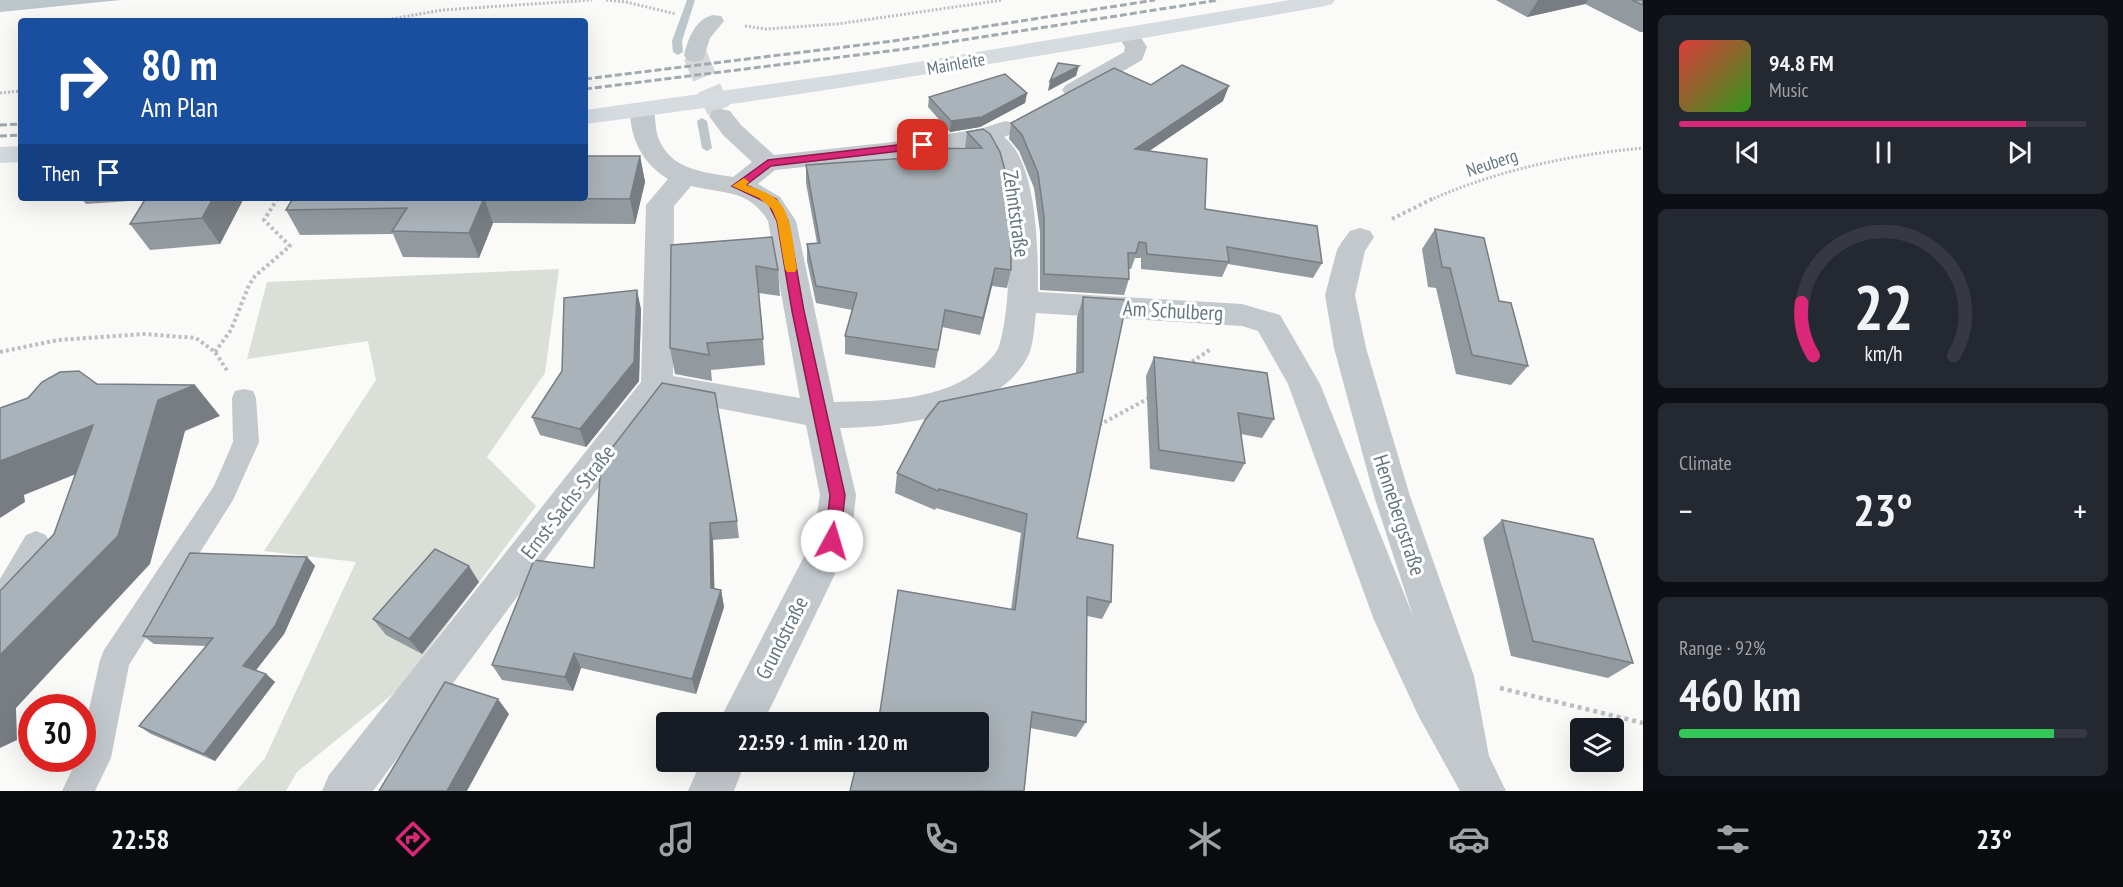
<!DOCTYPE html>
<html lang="en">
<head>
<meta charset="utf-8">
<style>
	:root { --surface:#171b24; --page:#242831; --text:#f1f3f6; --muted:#9ea1a6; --line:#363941; --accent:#db2777 }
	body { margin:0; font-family:"PT Sans Narrow",sans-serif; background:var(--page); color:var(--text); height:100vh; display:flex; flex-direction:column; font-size:22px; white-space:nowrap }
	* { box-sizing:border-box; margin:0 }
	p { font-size:20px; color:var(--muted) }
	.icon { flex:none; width:33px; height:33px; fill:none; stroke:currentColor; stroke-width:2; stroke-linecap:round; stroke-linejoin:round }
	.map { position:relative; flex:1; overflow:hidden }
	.panel { display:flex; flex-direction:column; gap:15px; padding:15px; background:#0d0f14; width:480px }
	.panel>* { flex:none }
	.banner { position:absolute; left:18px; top:18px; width:570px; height:183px; border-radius:6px; box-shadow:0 6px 24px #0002; background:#1a4fa0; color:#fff; overflow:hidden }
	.fabs { position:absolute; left:1570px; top:718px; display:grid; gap:12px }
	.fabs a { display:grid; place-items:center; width:54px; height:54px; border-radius:6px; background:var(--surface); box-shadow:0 6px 24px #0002; font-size:30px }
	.speed { position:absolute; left:18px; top:694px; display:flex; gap:12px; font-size:30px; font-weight:700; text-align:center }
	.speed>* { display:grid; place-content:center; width:78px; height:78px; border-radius:50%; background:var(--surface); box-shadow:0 6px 24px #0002; line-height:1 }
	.speed .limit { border:9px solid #d22; background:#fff; color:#111 }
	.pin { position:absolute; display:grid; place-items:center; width:51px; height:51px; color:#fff; margin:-26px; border-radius:12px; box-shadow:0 3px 9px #0006 }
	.me { position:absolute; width:66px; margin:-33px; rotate:6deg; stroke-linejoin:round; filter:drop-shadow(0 0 4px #0008) }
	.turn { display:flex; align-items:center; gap:21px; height:126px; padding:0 24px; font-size:27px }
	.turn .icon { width:78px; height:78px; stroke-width:2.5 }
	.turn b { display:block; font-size:42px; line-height:51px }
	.then { display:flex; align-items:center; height:57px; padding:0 24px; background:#0003; gap:12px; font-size:22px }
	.big { font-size:45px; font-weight:700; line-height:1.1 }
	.panel .tile { flex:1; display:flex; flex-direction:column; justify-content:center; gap:9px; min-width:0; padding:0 21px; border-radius:9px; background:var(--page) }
	.panel .dial { align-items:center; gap:0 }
	.dial svg { height:156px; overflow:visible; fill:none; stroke:var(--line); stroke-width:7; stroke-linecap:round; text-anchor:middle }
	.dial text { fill:var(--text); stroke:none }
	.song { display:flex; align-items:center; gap:18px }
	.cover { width:72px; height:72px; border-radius:9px; background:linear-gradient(135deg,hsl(0 70% 55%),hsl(110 70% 35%)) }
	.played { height:6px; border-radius:3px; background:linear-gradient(90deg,var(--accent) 85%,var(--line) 85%) }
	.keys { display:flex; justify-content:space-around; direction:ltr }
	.heat { display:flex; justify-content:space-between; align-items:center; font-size:33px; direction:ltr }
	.charge { height:9px; border-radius:4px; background:linear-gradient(90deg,#34c759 92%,var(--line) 0) }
	.trip { position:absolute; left:656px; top:712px; width:333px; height:60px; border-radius:6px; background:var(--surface); box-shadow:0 6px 24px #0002; font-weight:700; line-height:60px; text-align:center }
	.tabs { display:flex; height:96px; justify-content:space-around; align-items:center; background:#090b0e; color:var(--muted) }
	.tabs .icon { width:42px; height:42px }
	.tabs .on { color:var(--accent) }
	.tabs b { font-size:27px; color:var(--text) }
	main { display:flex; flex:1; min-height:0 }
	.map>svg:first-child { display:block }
	.green { fill:#dadfd7 }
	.water { fill:#bbc7cb }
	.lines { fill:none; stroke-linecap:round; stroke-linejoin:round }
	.stream { fill:#bbc7cb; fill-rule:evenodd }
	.minor-tunnel { stroke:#d5d9db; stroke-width:24; stroke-dasharray:24 12; stroke-linecap:butt }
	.path-far2 { stroke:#bbbfc2; stroke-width:3; stroke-dasharray:2 2; stroke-linecap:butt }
	.path-far1 { stroke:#bbbfc2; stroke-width:4; stroke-dasharray:3 3; stroke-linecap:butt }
	.path { stroke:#bbbfc2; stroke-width:4.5; stroke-dasharray:4 4; stroke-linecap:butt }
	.service { fill:#c3c8cc; fill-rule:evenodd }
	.minor { fill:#c3c8cc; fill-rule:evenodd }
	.secondary { fill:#d6dbdf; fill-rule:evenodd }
	.rail { stroke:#a2aab0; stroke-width:3; stroke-dasharray:7 3; stroke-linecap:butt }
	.wall { fill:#929a9f }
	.shaded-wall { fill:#777d82 }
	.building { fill:#aab3b9; stroke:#777d82; stroke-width:1.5 }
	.route { fill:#db2777; stroke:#8e194d; stroke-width:1.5 }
	.slow { fill:#f59e0b }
	.labels { text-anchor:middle; stroke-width:6; stroke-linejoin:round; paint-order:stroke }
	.far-street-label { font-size:18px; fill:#657683; stroke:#fff }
	.street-label { font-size:21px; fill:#657683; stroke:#fff }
</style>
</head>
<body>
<main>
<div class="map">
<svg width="1643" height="791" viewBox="0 0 1643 791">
	<rect width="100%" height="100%" fill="#fafaf8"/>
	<path class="green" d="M 559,269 L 545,373 L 487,457 L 536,506 L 399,689 L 297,772 L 286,791 L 236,791 L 265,758 L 356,562 L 264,551 L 376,380 L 368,341 L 247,359 L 267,282 Z"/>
	<path class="water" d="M 0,0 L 121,0 L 0,12 Z"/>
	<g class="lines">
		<path class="stream" d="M 687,0 L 695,0 L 682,41 L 683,52 L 678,55 L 673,52 L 672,41 Z
			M 702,118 L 707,121 L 712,148 L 707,151 L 702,148 L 697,121 Z"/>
		<path class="minor-tunnel" d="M 695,55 L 721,116"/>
		<path class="path-far2" d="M 606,0 L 626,2 L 676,14
			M 380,21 L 442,10 L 592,0
			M 745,26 L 766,29 L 837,24 L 1003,0
			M 0,93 L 21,91
			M 1430,200 C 1498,170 1569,155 1643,148"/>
		<path class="path-far1" d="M 1392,219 L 1434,198
			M 0,352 L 58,340 L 144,334 L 196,338 L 215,352 L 228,372
			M 215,352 L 231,330 L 249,285 L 255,276 L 290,246 L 264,220 L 278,198
			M 1187,365 L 1211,349
			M 1099,425 L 1151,397"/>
		<path class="path" d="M 1500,688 L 1643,723"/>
		<path class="service" d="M 244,389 L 253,391 L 256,398 L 259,442 L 233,500 L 129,665 L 111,758 L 95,791 L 62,791 L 77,759 L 82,759 L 82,741 L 100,660 L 104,650 L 214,486 L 233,442 L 232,398 L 235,391 Z
			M 36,531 L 46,535 L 50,543 L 10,614 L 0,618 L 0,579 L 26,535 Z"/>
		<path class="minor" d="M 713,15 L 721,16 L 724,21 L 710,38 L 703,60 L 695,62 L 687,60 L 684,55 C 688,39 695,19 713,15 Z
			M 1128,28 L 1136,30 L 1147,47 L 1142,60 L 1082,95 L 1074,97 L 1066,95 L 1062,90 L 1066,85 L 1124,52 L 1125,47 L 1117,35 L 1120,30 Z
			M 642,103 L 651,105 C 657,114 654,126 658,137 C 670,170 703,172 733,177 L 752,162 L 723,135 L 709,116 L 712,111 L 721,109 L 730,111 L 741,125 L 774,155 L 902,141 L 980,129 L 1005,121 L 1014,123 L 1017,128 L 1014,133 L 1004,137 C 1038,163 1038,252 1038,292 L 1242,304 L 1280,315 L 1320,384 L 1413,616 L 1374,496 L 1334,348 L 1325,295 L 1337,250 L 1341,243 L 1350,231 L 1360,228 L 1370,231 L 1374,237 L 1365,251 L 1355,295 L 1366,348 L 1410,496 L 1474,676 L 1489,756 L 1506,791 L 1460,791 L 1419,717 L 1374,620 L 1288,384 L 1258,331 L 1242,326 L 1036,313 C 1034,326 1034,342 1029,354 C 1001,415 899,427 840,428 L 856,495 L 851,541 L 763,723 L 718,723 L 813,539 L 820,495 L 806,425 L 665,398 L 373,791 L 322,791 L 329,775 L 641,382 L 646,205 L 668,179 C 643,164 630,139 630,110 L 633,105 ZM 981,144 C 984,147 989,150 992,153 C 1015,186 1012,307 999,346 C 997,353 988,362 982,367 C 944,401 882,401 834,402 L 796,221 L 780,197 L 758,184 L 775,170 L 902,157 ZM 691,186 C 723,194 749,189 768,221 L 800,398 L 673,376 L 674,206 Z
			M 701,762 L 745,762 L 734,791 L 688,791 Z"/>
		<path class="secondary" d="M 1290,0 L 1335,0 L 1332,4 L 1325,6 C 1079,50 833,92 585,124 L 585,110 L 863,71 Z
			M 21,146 L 21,162 L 0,163 L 0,147 Z"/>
		<path class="rail" d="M 585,79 L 893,41 L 1155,0
			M 585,89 L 905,49 L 1219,0
			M 0,125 L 21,124
			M 0,136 L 21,135"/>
	</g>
	<path class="wall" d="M 1496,0 L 1643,0 L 1643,32 L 1640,32 L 1585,4 L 1527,17 Z
		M 1151,85 L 1223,101 L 1149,151 L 1205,209 L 1322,263 L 1313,278 L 1228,264 L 1222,277 L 1141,269 L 1141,258 L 1135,258 L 1131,269 L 1129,269 L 1129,279 L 1124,295 L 1040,290 L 1040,232 L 1034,188 L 1019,151 L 1009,139 L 1011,123 Z
		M 1027,93 L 1025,103 L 980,127 L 950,132 L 928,107 L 929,97 Z
		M 983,129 L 1011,270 L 1007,288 L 992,286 L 980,335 L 942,327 L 935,368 L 845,354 L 845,336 L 852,310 L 816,303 L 807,261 L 807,244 L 817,243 L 806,183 L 806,165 L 919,157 L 920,149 L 965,148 L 967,132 Z
		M 640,156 L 645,182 L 635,224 L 493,223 L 479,258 L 403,257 L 393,234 L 300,235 L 286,210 Z
		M 81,198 L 244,198 L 220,244 L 150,250 L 130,224 L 144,200 L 86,204 Z
		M 1435,229 L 1499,301 L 1528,366 L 1511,385 L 1456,374 L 1436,288 L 1428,287 L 1422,249 Z
		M 671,245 L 778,270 L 780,296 L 759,293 L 765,365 L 711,370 L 712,381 L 675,374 L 670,348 Z
		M 1083,297 L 1127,300 L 1077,538 L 1111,602 L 1102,619 L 1087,616 L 1086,722 L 1076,737 L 1030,728 L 879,718 L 1011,610 L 1021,533 L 936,508 L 935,510 L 895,493 L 897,473 L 1076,374 L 1077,318 Z
		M 641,309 L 639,381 L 586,447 L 540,435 L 532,417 Z
		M 1154,357 L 1274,419 L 1262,438 L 1241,434 L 1245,463 L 1234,482 L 1150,469 L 1146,376 Z
		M 601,462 L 737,521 L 739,538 L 713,540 L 714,589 L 721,590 L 724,607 L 696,694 L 581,668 L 573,691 L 502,680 L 492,665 L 594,568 Z
		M 1502,520 L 1633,663 L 1608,678 L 1511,656 L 1483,538 Z
		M 307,557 L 315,566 L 284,634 L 256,670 L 266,674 L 275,682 L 215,761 L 151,734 L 139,726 L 206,646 L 154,644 L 143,636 Z
		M 479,582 L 422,654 L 386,635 L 373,619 Z"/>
	<path class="shaded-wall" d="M 1538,0 L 1588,0 L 1585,4 L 1527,17 Z
		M 1079,66 L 1076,76 L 1048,91 L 1050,81 Z
		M 1229,86 L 1223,101 L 1130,164 L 1135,149 Z
		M 1027,93 L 1025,103 L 980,127 L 950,132 L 951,121 Z
		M 640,156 L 645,182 L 635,224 L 630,199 Z
		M 213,198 L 244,198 L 220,244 L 202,218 Z
		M 484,198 L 493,223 L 479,258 L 469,233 Z
		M 995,268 L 992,286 L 980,335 L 983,318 Z
		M 637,290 L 641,309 L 639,381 L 586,447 L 580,429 Z
		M 195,385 L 220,416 L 185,431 L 150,564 L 16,708 L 17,740 L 0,748 L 0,655 L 158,400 Z
		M 93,425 L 123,455 L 24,495 L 25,502 L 0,518 L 0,461 Z
		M 710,523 L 713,540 L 715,605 L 711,588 Z
		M 307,557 L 315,566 L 284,634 L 253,674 L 243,666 Z
		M 469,566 L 479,582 L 422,654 L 409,639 Z
		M 721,590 L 724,607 L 696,694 L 692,679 Z
		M 574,653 L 581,668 L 573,691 L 565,677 Z
		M 266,674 L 275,682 L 215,761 L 204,754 Z
		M 498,699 L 509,714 L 467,791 L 447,791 Z"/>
	<path class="building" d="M 1632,0 L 1643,0 L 1643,5 Z
		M 1058,63 L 1079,66 L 1050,81 Z
		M 1182,65 L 1229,86 L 1135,149 L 1207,159 L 1205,209 L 1317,226 L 1322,263 L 1227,247 L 1229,262 L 1147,254 L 1146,243 L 1139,242 L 1136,253 L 1128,253 L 1129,279 L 1044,274 L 1044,217 L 1038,173 L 1022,135 L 1011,123 L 1114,68 L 1151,85 Z
		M 1005,74 L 1027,93 L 982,117 L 951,121 L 929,97 Z
		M 983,129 L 990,134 L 1000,152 L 1006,174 L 1009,201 L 1011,260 L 1011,270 L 995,268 L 983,318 L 945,310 L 938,350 L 845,336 L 857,293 L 816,286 L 807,244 L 820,243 L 806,165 L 921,157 L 920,149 L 982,148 L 967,132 Z
		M 585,156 L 640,156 L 630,199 L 512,198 L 585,198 Z
		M 146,198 L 213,198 L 202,218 L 130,224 Z
		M 293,198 L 484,198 L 469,233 L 392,231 L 407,208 L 286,210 Z
		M 1435,229 L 1484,238 L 1499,301 L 1511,303 L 1528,366 L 1472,355 L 1450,268 L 1442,267 Z
		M 772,237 L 778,270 L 756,266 L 763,339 L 707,343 L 709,355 L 670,348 L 671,245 Z
		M 637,290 L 634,362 L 580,429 L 532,417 L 562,371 L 564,298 Z
		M 1083,297 L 1127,300 L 1077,538 L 1113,545 L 1111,602 L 1087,597 L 1086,722 L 1032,712 L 1024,791 L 850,791 L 857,762 L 978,762 L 978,723 L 865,723 L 867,715 L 879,718 L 898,590 L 1015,610 L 1027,514 L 939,489 L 938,491 L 897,473 L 925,420 L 939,402 L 1083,372 Z
		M 1154,357 L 1267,373 L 1274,419 L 1238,413 L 1245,463 L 1159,450 Z
		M 79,371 L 97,384 L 195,385 L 158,400 L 118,536 L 0,655 L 0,591 L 54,534 L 93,425 L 0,461 L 0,408 L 28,398 L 42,382 L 60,372 Z
		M 662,383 L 715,393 L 737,521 L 710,523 L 711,588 L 721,590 L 692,679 L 574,653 L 565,677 L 492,665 L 534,560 L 594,568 L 601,462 Z
		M 1502,520 L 1593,539 L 1633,663 L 1533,641 Z
		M 435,549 L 469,566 L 409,639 L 373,619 Z
		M 190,553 L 307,557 L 275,626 L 243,666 L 266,674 L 204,754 L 139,726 L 213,638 L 143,636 Z
		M 445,682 L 498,699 L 447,791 L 379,791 Z"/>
	<path class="route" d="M 923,142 L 928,145 L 926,148 L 771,166 L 746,185 L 776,199 L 788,221 L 804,311 L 845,495 L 840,541 L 838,546 L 832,548 L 827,546 L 825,541 L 830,495 L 792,311 L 777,221 L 768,203 L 732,186 L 768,160 Z"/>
	<path class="slow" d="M 744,178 L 749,182 L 746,185 C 756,189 769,192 777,200 C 793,215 793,248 797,269 L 795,272 L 787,272 L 785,269 L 777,221 L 772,209 L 759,198 L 732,186 Z"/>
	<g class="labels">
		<g class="far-street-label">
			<text transform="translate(956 64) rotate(-10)" y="6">Mainleite</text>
			<text transform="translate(1492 163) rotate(-18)" y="6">Neuberg</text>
		</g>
		<g class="street-label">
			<text transform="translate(1016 214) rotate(82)" y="7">Zehntstraße</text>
			<text transform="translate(1173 311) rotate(3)" y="7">Am Schulberg</text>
			<text transform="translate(568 502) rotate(-52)" y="7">Ernst-Sachs-Straße</text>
			<text transform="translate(1399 515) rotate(72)" y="7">Hennebergstraße</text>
			<text transform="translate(782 638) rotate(-63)" y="7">Grundstraße</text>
		</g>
	</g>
</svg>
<div class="fabs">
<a><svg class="icon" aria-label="layers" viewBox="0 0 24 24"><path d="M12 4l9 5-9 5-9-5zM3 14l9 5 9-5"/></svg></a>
</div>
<div class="speed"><div class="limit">30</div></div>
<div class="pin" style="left:923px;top:145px;background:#d93025"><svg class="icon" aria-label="arrive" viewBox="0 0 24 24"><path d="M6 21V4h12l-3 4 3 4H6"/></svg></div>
<svg class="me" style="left:832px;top:541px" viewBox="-20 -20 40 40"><circle r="19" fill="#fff"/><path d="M0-13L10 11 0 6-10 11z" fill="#db2777"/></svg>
<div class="trip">22:59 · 1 min · 120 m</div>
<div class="banner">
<div class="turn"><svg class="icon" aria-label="right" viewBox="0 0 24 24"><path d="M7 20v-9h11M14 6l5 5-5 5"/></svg><div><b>80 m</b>Am Plan</div></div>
<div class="then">Then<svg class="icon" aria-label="arrive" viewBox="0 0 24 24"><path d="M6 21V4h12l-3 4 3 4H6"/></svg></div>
</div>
</div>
<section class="panel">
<div class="tile">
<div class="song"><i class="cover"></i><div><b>94.8 FM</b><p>Music</p></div></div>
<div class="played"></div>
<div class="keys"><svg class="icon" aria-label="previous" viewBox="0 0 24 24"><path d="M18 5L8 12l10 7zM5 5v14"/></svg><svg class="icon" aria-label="pause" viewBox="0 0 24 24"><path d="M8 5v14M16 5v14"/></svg><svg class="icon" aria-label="next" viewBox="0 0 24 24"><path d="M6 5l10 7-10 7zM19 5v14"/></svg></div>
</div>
<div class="tile dial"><svg viewBox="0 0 100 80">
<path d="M14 69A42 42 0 1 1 86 69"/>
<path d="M14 69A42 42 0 0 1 8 42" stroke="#db2777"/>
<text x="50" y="56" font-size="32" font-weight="700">22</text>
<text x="50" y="72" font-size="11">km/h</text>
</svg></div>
<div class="tile"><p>Climate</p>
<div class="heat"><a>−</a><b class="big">23°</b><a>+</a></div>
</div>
<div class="tile"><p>Range · 92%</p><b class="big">460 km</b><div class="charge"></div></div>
</section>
</main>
<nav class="tabs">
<b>22:58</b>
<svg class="icon on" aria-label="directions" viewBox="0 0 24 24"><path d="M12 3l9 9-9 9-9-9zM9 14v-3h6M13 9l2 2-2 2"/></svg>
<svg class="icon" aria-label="music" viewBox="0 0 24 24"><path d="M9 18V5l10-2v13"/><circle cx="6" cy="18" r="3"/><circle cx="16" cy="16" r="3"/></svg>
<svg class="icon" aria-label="phone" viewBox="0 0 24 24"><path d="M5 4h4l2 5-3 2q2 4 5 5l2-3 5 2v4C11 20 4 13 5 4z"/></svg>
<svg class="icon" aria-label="climate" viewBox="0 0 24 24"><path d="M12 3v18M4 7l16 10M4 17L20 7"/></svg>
<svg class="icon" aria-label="car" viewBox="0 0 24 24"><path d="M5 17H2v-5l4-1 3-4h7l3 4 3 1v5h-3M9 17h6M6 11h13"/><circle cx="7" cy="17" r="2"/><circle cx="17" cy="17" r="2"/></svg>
<svg class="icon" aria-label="filters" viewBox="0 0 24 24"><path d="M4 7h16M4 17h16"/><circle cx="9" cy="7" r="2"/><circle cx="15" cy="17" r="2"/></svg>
<b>23°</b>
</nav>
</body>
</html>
